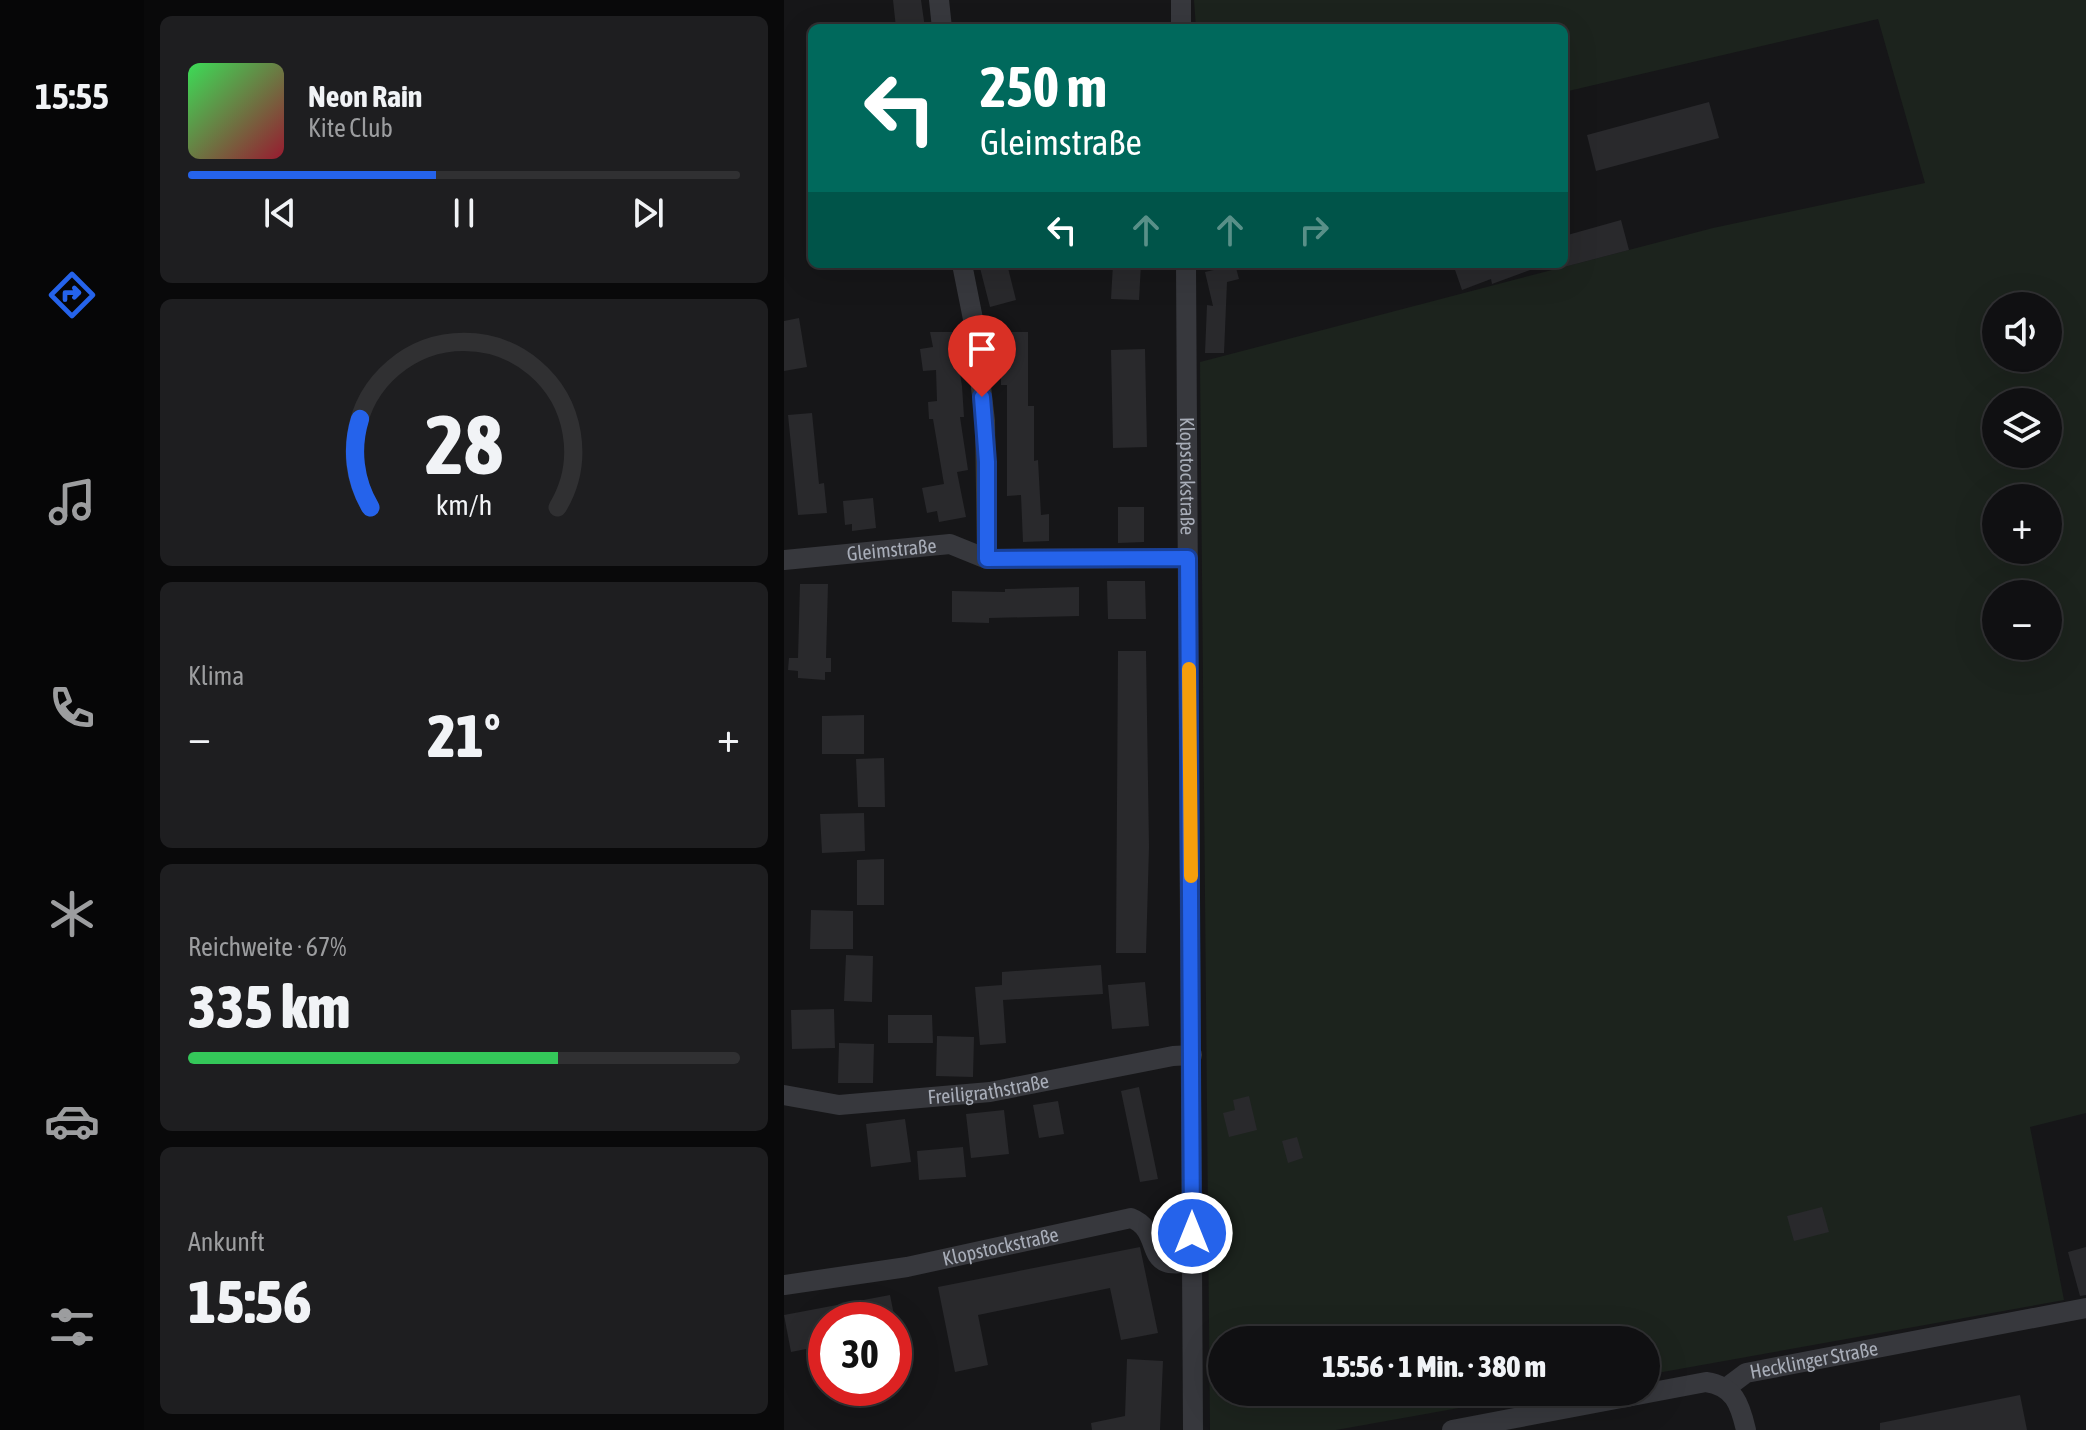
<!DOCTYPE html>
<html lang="de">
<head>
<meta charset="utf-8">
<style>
	:root { --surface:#101012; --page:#1e1e20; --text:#f1f3f6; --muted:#9c9d9f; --line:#303032; --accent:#2563eb }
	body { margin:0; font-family:"Asap Condensed",sans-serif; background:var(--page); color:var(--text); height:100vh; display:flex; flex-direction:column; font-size:30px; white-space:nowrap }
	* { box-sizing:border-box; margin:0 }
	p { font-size:26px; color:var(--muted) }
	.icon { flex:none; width:44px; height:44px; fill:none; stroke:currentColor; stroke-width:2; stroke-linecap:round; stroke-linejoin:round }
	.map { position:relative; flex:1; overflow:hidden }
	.drawer { display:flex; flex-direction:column; gap:16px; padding:16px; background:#09090a; width:640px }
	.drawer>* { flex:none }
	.hud { position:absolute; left:24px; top:24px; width:760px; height:244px; border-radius:12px; box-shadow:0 8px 32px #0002,0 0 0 2px var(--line); background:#00695c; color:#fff; overflow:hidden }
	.tools { position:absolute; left:1198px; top:292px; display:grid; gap:16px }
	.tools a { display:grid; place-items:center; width:80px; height:80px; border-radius:50%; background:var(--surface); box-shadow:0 8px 32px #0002,0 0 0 2px var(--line); font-size:40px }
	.speed { position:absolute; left:24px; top:1302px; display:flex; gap:16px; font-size:40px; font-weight:700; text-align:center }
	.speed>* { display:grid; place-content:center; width:104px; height:104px; border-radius:50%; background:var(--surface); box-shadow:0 8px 32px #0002,0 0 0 2px var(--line); line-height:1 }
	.speed .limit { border:12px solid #d22; background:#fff; color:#111 }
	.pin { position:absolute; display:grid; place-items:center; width:68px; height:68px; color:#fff; margin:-82px -34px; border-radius:50% 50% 50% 0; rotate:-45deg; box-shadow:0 0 8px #0007 }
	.pin .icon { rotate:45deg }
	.me { position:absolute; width:88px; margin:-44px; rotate:0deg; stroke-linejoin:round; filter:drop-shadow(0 0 6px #0008) }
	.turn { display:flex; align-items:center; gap:28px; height:168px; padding:0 40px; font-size:36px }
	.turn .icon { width:104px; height:104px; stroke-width:2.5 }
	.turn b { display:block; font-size:56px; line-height:68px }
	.lanes { display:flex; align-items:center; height:76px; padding:0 40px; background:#0003; justify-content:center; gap:40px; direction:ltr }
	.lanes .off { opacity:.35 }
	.big { font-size:60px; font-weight:800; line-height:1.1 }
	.drawer .tile { flex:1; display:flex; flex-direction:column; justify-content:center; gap:12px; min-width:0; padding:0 28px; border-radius:12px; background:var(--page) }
	.drawer .dial { align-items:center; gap:0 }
	.dial svg { height:208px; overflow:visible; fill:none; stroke:var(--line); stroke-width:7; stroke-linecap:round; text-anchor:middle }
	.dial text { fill:var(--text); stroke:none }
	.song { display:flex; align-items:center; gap:24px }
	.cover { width:96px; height:96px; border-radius:12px; background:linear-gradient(135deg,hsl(130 70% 55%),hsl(350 70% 35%)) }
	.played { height:8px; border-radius:4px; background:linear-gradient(90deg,var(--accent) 45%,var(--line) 45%) }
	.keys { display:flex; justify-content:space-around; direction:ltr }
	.heat { display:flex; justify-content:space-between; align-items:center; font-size:44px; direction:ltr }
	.charge { height:12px; border-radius:6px; background:linear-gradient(90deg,#34c759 67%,var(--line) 0) }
	.trip { position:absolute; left:424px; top:1326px; width:452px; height:80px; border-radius:40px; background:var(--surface); box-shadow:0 8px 32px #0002,0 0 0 2px var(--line); font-weight:800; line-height:80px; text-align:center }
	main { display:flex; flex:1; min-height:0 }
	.menu { display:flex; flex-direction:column; width:144px; justify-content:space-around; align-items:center; background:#060607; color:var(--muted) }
	.menu .icon { width:56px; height:56px }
	.menu .on { color:var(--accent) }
	.menu b { font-size:36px; color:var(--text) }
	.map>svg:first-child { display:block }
	.green { fill:#1c231d; fill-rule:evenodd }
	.building { fill:#29292c }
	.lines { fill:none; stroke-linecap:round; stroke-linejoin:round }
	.street { stroke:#37383d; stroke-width:20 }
	.route-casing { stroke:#184099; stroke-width:20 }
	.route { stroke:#2563eb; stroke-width:14 }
	.slow { stroke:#f59e0b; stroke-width:14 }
	.labels { text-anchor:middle; stroke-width:8; stroke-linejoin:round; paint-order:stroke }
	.street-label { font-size:20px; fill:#a8adb8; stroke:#111113 }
</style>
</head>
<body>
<main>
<nav class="menu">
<b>15:55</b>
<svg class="icon on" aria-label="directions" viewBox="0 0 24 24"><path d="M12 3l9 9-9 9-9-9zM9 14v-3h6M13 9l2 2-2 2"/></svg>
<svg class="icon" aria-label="music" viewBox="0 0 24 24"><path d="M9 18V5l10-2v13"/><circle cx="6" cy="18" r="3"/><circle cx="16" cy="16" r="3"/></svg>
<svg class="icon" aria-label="phone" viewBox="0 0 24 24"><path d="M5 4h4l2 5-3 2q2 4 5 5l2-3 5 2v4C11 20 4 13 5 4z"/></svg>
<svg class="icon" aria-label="climate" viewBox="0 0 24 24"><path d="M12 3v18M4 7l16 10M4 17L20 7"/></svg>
<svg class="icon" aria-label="car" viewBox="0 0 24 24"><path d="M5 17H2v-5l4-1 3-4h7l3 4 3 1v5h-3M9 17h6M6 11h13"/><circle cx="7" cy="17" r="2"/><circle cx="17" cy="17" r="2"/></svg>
<svg class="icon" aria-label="filters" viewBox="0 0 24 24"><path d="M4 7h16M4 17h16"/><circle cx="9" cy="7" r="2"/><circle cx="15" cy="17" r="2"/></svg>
</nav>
<section class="drawer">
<div class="tile">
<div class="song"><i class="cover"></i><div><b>Neon Rain</b><p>Kite Club</p></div></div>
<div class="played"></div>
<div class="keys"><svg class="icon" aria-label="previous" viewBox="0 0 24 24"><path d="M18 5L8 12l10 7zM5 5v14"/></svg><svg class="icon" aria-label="pause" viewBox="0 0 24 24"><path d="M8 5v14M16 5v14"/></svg><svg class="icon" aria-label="next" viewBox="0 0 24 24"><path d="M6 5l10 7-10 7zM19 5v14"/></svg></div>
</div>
<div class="tile dial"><svg viewBox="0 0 100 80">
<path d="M14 69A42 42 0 1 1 86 69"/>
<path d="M14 69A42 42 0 0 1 10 35" stroke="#2563eb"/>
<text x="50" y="56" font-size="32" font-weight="700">28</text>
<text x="50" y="72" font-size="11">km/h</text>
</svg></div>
<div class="tile"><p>Klima</p>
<div class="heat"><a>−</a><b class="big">21°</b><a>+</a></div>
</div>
<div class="tile"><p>Reichweite · 67%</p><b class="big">335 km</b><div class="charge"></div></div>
<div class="tile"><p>Ankunft</p><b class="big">15:56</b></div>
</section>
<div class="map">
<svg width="1302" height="1430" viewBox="0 0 1302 1430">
	<rect width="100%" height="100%" fill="#161618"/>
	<path class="green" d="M 410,0 L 1302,0 L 1302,1113 L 1246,1127 L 1280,1300 L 862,1375 L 862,1340 L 438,1340 L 438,1392 L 764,1392 L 552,1430 L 426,1430 L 416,362 L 929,228 L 1141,183 L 1094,19 L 780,92 L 780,28 L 412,28 ZM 1212,306 L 1264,306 L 1264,358 L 1212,358 ZM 1212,402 L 1264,402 L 1264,454 L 1212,454 ZM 1212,498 L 1264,498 L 1264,550 L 1212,550 ZM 1212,594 L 1264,594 L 1264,646 L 1212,646 Z"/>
	<path class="building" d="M 109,0 L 137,0 L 141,28 L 112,28 Z
		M 925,102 L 935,138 L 812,171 L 803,135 Z
		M 837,220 L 845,250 L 780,267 L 780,236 Z
		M 195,264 L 223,264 L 232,300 L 206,307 Z
		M 329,264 L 357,264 L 355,300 L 327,299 Z
		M 433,264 L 451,264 L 455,279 L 443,282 L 440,353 L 421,353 L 423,305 L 429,306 L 421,272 L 434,269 Z
		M 679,264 L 757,264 L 757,266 L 708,284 L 707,279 L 678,290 L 670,267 Z
		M 15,318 L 23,367 L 0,371 L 0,321 Z
		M 146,332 L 169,332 L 178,386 L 180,417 L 176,417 L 184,470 L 173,472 L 182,517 L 155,522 L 153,511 L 143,513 L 138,488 L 160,484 L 149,419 L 145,419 L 144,402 L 153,401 L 152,370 L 139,371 L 136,349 L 149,347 Z
		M 217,332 L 244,332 L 244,406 L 250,406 L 250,461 L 254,460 L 257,515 L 265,514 L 265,541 L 239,542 L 237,495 L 223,496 L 223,385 L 217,385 Z
		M 361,349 L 363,447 L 329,448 L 327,350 Z
		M 28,413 L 35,484 L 40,483 L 43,513 L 14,515 L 4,415 Z
		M 89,498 L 92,528 L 68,531 L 68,524 L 61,525 L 59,501 Z
		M 334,507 L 360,507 L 360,542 L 334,543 Z
		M 323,581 L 361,581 L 362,619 L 324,619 Z
		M 16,584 L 44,584 L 42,658 L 47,658 L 47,672 L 41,672 L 41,680 L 14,678 L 14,671 L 4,670 L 5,658 L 14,658 Z
		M 295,587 L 295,616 L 205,618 L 205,623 L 168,622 L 168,591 L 221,592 L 221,589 Z
		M 334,651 L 362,651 L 365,847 L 362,953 L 332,953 Z
		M 80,715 L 80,754 L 38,754 L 38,716 Z
		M 100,758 L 101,807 L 74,807 L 72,759 Z
		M 80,813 L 81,851 L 38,853 L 36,814 Z
		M 100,859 L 100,905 L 73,905 L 73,860 Z
		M 27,910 L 69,911 L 69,949 L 26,949 Z
		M 62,955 L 89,956 L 88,1002 L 60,1001 Z
		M 317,965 L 319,994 L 219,1000 L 222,1043 L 196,1045 L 191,987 L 218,985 L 218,972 Z
		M 361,982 L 365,1026 L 328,1029 L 324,985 Z
		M 50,1009 L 51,1048 L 8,1049 L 7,1010 Z
		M 104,1015 L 148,1015 L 149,1043 L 104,1043 Z
		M 153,1036 L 190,1037 L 189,1077 L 152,1076 Z
		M 55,1043 L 90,1044 L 89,1083 L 54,1083 Z
		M 355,1087 L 374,1179 L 356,1182 L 337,1091 Z
		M 465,1096 L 473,1130 L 445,1137 L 439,1113 L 451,1110 L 449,1100 Z
		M 274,1101 L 280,1134 L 255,1138 L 249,1105 Z
		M 220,1110 L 225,1154 L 187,1158 L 182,1114 Z
		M 121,1119 L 127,1162 L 87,1167 L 82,1124 Z
		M 513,1137 L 519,1158 L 504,1163 L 498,1141 Z
		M 179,1147 L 182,1177 L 135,1180 L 133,1151 Z
		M 1038,1207 L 1045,1232 L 1010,1241 L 1003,1216 Z
		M 356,1247 L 374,1333 L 337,1340 L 326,1288 L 194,1315 L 204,1365 L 171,1372 L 154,1287 Z
		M 1302,1247 L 1302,1295 L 1296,1296 L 1284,1252 Z
		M 106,1295 L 111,1320 L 42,1320 L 42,1345 L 7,1352 L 0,1315 Z
		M 343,1359 L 379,1361 L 376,1430 L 308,1430 L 307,1423 L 341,1416 Z
		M 1236,1395 L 1243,1430 L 1096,1430 L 1096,1423 Z"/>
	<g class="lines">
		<g class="street">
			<path d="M 155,0 L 158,28"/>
			<path d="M 397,0 L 397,28"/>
			<path d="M 178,264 L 189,319 L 201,421 L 203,559"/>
			<path id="s1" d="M 402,264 L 409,1430"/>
			<path id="s2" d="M 0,560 L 166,544 L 203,559 L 404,558"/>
			<path id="s3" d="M 0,1095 L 55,1105 L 206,1092 L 389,1056 L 408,1055"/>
			<path id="s4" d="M 0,1285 L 123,1267 L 347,1218 C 373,1228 365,1256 382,1262 C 389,1265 401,1263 408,1262"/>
			<path id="s5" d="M 942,1388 L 962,1373 L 1302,1308"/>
			<path d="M 668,1430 L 922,1382 C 950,1386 956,1404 962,1430"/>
		</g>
	</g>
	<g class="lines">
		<g class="route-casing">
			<path id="route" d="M 198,397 L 203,462 L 203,559 L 404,558 L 408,1233"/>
		</g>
		<use href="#route" class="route"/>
		<path class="slow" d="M 405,669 L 407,876"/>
	</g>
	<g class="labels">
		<g class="street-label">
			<text dy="7" stroke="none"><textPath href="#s1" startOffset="212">Klopstockstraße</textPath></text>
			<text dy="7" stroke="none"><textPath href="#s2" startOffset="108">Gleimstraße</textPath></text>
			<text dy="7" stroke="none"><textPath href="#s3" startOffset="206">Freiligrathstraße</textPath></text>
			<text dy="7" stroke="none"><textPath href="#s4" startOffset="220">Klopstockstraße</textPath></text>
			<text dy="7" stroke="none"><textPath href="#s5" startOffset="94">Hecklinger Straße</textPath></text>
		</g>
	</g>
</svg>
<div class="tools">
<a><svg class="icon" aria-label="sound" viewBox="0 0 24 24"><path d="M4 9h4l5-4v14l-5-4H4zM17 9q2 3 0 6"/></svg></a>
<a><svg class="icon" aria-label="layers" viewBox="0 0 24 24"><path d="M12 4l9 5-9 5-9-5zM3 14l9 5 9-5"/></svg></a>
<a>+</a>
<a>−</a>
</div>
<div class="speed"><div class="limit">30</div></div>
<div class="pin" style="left:198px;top:397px;background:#d93025"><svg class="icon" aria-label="arrive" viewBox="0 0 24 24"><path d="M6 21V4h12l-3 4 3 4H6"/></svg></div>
<svg class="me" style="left:408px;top:1233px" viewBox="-20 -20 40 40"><circle r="17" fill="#2563eb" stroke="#fff" stroke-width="3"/><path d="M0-11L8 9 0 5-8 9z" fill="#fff"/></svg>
<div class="trip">15:56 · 1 Min. · 380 m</div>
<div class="hud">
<div class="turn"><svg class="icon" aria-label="left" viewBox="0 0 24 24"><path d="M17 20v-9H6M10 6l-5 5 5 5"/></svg><div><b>250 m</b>Gleimstraße</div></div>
<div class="lanes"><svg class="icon" aria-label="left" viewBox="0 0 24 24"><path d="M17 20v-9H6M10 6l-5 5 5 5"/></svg><svg class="icon off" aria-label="ahead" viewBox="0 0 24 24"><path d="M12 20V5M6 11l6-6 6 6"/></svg><svg class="icon off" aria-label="ahead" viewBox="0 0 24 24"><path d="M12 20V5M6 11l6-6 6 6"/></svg><svg class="icon off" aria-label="right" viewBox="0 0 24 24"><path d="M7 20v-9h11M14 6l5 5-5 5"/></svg></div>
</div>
</div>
</main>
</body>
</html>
